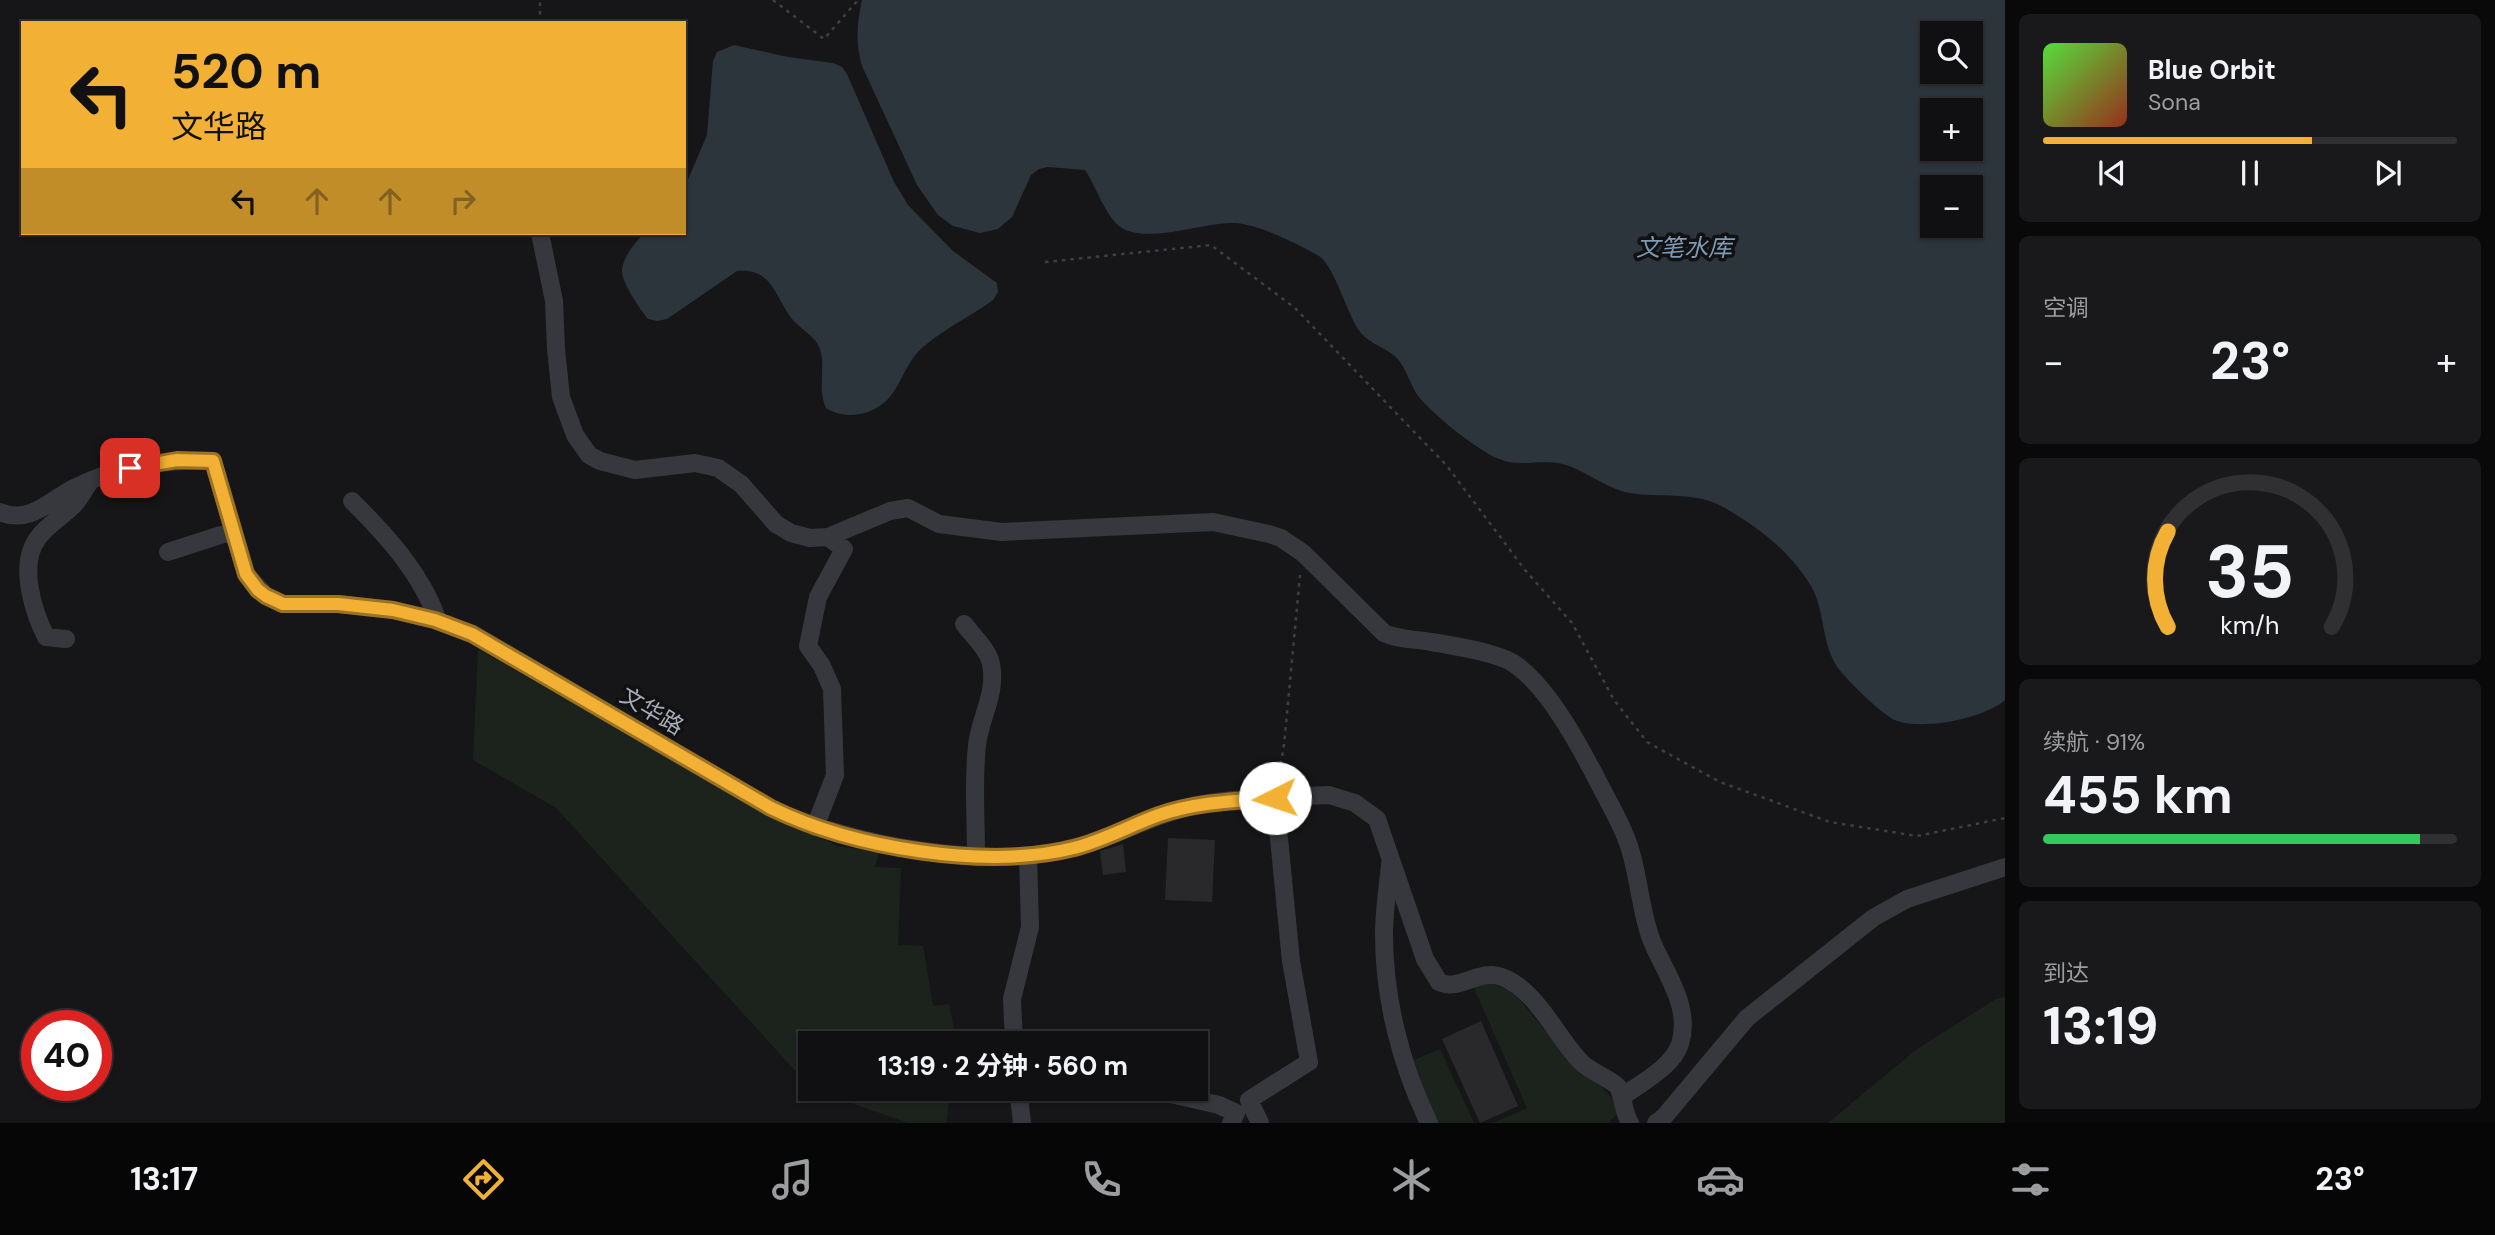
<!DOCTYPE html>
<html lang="zh">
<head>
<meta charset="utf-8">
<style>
	:root { --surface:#101012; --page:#19191b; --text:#f1f3f6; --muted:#9c9d9f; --line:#303032; --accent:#f2b134 }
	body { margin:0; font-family:"DM Sans","Noto Sans SC",sans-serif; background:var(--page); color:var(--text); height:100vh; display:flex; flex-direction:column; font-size:26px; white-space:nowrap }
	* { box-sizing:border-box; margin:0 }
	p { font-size:23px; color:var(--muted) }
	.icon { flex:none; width:38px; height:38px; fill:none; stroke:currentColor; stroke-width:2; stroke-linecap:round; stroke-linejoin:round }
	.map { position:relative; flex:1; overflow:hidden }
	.sheet { display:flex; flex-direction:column; gap:14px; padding:14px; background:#09090a; width:490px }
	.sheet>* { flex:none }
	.guide { position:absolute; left:21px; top:21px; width:665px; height:214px; border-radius:0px; box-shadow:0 2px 5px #0004,0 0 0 2px var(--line); background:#f2b134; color:#111; overflow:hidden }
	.tools { position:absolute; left:1920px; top:21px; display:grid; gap:14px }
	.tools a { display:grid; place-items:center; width:63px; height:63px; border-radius:0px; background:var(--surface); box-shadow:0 2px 5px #0004,0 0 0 2px var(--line); font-size:35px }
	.speed { position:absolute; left:21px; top:1010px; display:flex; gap:14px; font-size:35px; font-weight:700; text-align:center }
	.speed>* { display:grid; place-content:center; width:91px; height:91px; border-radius:50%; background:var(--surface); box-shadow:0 2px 5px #0004,0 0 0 2px var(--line); line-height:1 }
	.speed .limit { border:10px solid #d22; background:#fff; color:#111 }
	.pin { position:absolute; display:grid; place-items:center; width:60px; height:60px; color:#fff; margin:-30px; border-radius:14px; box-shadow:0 4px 10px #0006 }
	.me { position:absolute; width:77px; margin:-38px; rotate:266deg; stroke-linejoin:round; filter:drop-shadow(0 0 5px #0008) }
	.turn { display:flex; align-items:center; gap:24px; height:147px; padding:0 35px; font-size:32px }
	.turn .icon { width:91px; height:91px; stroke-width:2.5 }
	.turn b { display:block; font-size:49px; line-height:60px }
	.lanes { display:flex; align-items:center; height:66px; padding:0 35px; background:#0003; justify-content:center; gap:35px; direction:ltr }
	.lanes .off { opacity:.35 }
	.big { font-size:52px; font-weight:700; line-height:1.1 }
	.sheet .tile { flex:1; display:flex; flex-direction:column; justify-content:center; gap:10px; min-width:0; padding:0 24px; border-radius:10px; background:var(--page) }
	.sheet .dial { align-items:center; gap:0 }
	.dial svg { height:182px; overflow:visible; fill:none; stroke:var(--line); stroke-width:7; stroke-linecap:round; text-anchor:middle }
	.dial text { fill:var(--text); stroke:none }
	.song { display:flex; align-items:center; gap:21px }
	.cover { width:84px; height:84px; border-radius:10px; background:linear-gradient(135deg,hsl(110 70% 55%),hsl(10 70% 35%)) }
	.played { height:7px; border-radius:4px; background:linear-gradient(90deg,var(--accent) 65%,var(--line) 65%) }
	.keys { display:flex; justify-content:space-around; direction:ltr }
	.heat { display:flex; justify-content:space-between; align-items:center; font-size:38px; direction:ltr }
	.charge { height:10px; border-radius:5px; background:linear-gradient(90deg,#34c759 91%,var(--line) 0) }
	.trip { position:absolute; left:798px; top:1031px; width:410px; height:70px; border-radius:0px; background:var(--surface); box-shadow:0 2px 5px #0004,0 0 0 2px var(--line); font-weight:700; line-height:70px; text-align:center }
	.dock { display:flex; height:112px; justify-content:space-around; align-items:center; background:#060607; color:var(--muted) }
	.dock .icon { width:49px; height:49px }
	.dock .current { color:var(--accent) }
	.dock b { font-size:32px; color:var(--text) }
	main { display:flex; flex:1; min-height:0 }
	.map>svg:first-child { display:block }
	.green { fill:#1c231d }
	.water { fill:#2c353c; fill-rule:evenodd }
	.building { fill:#29292c }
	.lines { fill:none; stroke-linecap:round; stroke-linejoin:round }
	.path { stroke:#3d3f44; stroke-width:2.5; stroke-dasharray:3.5 5; stroke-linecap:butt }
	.minor { stroke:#37383d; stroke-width:18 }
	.route-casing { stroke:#9d7322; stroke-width:18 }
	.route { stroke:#f2b134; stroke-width:12 }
	.labels { text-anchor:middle; stroke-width:7; stroke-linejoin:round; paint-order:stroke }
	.street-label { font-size:23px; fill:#a8adb8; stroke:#111113 }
	.water-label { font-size:24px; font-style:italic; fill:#7f9bb3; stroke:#111113 }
</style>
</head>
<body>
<main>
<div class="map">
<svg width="2005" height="1123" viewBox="0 0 2005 1123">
	<rect width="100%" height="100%" fill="#161618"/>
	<path class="green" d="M 478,649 L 760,810 L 838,846 L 879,852 L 875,867 L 901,868 L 898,945 L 923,946 L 933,1006 L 949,1004 L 957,1043 L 810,1043 L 810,1087 L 556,808 L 473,760 Z
		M 1491,983 L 1514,993 L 1581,1074 L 1601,1086 L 1614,1101 L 1617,1114 L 1608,1123 L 1493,1123 L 1527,1108 L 1473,986 Z
		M 2005,997 L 2005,1123 L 1828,1123 L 1917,1049 L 1996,999 Z
		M 1440,1049 L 1474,1123 L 1434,1123 L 1414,1060 Z
		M 812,1089 L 951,1089 L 946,1123 L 908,1123 Z"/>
	<path class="water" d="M 862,0 L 2005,0 L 2005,700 C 1983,719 1924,730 1897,721 C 1883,716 1844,678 1836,665 C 1821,640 1825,610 1811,586 C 1791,552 1757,526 1723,507 C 1696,491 1659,498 1630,493 C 1603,488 1582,467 1558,463 C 1539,460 1518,467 1499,459 C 1478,451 1429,412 1416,393 C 1409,381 1405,366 1396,357 C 1383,346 1367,343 1358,329 C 1346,310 1334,266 1319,256 C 1298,244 1260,225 1236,223 C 1205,221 1144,246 1119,226 C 1104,213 1096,186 1085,170 L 1048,167 L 1039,169 L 1031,175 L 1012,217 L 998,229 L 980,233 L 953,226 L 938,215 L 917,185 L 862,66 C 855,42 857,24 862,0 ZM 1932,33 L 1970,33 L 1970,72 L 1932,72 ZM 1932,110 L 1970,110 L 1970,149 L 1932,149 ZM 1932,187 L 1970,187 L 1970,226 L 1932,226 Z
		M 734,45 L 788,57 L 833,63 L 842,67 L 847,74 L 894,182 L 908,205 L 953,251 L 997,283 L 998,292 L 993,300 C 970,317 943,329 922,348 C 905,363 901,387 886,401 C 869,416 845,420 826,408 C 817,389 826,368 820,349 C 816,337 802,330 794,321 C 775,300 774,267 737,271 L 667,319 L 657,321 L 648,319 C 641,310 621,282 622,270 C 623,257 636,241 645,233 L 684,233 L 684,189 L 707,135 L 713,61 L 717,52 Z"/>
	<path class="building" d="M 1168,838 L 1215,840 L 1212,902 L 1165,900 Z
		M 1123,844 L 1126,872 L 1103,875 L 1100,851 Z
		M 1481,1021 L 1518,1106 L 1480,1123 L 1442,1039 Z"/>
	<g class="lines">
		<path class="path" d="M 773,0 L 824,39 L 858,0
			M 540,23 L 540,0
			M 1045,262 L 1211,245 L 1295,308 L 1447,466 L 1525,570 L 1572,623 L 1614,700 L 1647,742 L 1720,782 L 1830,822 L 1917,836 L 2005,818
			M 1278,781 L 1284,745 L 1300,575"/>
		<path class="minor" d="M 540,233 L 554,301 L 556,349 L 561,397 L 575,435 L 589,455 L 600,461 L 635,470 L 695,463 L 718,468 L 741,484 L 776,524 L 791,533 L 810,538 L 828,537 L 890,511 L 908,508 L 939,524 L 1002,532 L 1213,522 L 1269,534 L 1281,538 L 1303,553 L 1384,633 C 1399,640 1415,639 1431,642 C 1451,645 1497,653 1513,663 C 1550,687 1584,754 1604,793 C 1613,810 1623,827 1629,846 C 1639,876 1640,909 1651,939 C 1664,972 1692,1006 1680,1044 C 1672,1068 1640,1083 1622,1097
			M 352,501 C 387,536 422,574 438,621
			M 0,512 C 30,525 50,500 74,488 C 92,479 112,472 131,468 C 159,461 185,460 213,461 L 246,574 L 266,596 L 283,604 L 338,604 L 393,610 L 435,620 L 473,634 L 771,808 C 850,846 991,871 1076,847 C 1117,836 1154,814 1196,805 C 1239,797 1285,797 1329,795 L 1355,803 L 1377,819 L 1425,959 L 1439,982 C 1459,992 1480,968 1502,977 C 1538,991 1556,1037 1582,1063 C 1591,1072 1613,1080 1618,1087 C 1624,1098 1623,1112 1630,1123
			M 168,552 L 233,531
			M 964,624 C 973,636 988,649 991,664 C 997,693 980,718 977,745 C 973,781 976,819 976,854
			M 66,639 L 46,637 C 33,611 18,564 38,538 C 47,525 63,516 74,505 C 80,498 84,490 89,483
			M 815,827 L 835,775 L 832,689 L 822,666 L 808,646 L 818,597 L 844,549 L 828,537
			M 1390,864 C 1388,887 1384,911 1384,934 C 1384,999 1401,1065 1429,1123
			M 1014,1043 L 1012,999 L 1030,927 L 1028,855
			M 1018,1088 L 1022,1123
			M 1145,1088 L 1219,1105 L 1236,1113 L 1231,1123
			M 1260,1123 L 1249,1100 L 1309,1062 L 1291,961 L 1275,798
			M 1656,1123 L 1664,1117 L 1747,1018 L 1873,918 L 1907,899 L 2005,867"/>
	</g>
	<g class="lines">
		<g class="route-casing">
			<path id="route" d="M 130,468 L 177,460 L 213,461 L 246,574 L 258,590 L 266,596 L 283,604 L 338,604 L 393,610 L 435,620 L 472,634 L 771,808 C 853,848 985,870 1074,848 C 1103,841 1131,825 1159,815 C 1197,802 1236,801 1275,798"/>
		</g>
		<use href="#route" class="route"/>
	</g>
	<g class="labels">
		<g class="street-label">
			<text transform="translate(652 711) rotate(31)" y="8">文华路</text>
		</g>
		<g class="water-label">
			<text x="1684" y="256">文笔水库</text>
		</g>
	</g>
</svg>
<div class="tools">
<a><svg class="icon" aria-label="search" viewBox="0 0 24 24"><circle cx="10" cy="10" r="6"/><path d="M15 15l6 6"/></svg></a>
<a>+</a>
<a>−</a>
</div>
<div class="speed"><div class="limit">40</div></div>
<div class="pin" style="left:130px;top:468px;background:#d93025"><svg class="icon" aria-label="arrive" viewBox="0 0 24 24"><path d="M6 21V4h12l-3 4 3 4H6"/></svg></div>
<svg class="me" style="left:1275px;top:798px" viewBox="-20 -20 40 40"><circle r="19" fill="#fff"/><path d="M0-13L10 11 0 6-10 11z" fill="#f2b134"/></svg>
<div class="trip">13:19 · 2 分钟 · 560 m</div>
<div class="guide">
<div class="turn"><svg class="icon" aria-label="left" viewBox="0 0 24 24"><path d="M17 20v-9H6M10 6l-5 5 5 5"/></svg><div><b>520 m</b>文华路</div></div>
<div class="lanes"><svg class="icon" aria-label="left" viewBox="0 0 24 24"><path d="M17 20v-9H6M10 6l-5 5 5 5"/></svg><svg class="icon off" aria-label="ahead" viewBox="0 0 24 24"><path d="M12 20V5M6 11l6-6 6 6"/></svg><svg class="icon off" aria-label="ahead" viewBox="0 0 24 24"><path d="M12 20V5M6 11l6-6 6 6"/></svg><svg class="icon off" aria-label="right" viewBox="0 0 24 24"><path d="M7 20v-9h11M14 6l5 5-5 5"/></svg></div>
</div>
</div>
<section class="sheet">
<div class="tile">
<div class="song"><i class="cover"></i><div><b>Blue Orbit</b><p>Sona</p></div></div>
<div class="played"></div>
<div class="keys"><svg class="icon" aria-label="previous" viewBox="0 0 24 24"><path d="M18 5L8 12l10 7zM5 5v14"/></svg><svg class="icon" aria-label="pause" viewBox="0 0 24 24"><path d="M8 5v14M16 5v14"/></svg><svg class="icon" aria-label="next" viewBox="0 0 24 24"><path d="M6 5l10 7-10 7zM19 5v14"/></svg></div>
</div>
<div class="tile"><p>空调</p>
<div class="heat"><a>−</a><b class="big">23°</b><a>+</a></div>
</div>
<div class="tile dial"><svg viewBox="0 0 100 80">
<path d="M14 69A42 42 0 1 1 86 69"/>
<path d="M14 69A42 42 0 0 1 14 27" stroke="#f2b134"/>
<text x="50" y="56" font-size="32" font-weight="700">35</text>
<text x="50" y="72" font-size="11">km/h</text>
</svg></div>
<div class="tile"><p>续航 · 91%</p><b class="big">455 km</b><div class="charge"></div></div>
<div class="tile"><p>到达</p><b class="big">13:19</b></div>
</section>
</main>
<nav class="dock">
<b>13:17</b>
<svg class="icon current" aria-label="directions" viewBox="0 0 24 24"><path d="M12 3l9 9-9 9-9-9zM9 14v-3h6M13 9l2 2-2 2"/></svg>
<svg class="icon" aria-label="music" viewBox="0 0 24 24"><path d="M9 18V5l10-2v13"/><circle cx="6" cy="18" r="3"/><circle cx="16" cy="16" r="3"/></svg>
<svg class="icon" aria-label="phone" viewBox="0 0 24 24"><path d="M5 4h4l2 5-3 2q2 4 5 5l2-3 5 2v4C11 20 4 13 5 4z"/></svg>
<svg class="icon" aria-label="climate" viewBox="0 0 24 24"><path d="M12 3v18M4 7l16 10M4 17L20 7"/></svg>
<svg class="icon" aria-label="car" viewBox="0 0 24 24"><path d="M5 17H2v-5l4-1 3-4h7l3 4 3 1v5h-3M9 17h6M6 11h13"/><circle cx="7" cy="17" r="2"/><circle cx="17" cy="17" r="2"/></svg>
<svg class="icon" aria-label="filters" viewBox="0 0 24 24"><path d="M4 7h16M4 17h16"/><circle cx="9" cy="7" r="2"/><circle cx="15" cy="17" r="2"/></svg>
<b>23°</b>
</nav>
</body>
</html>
